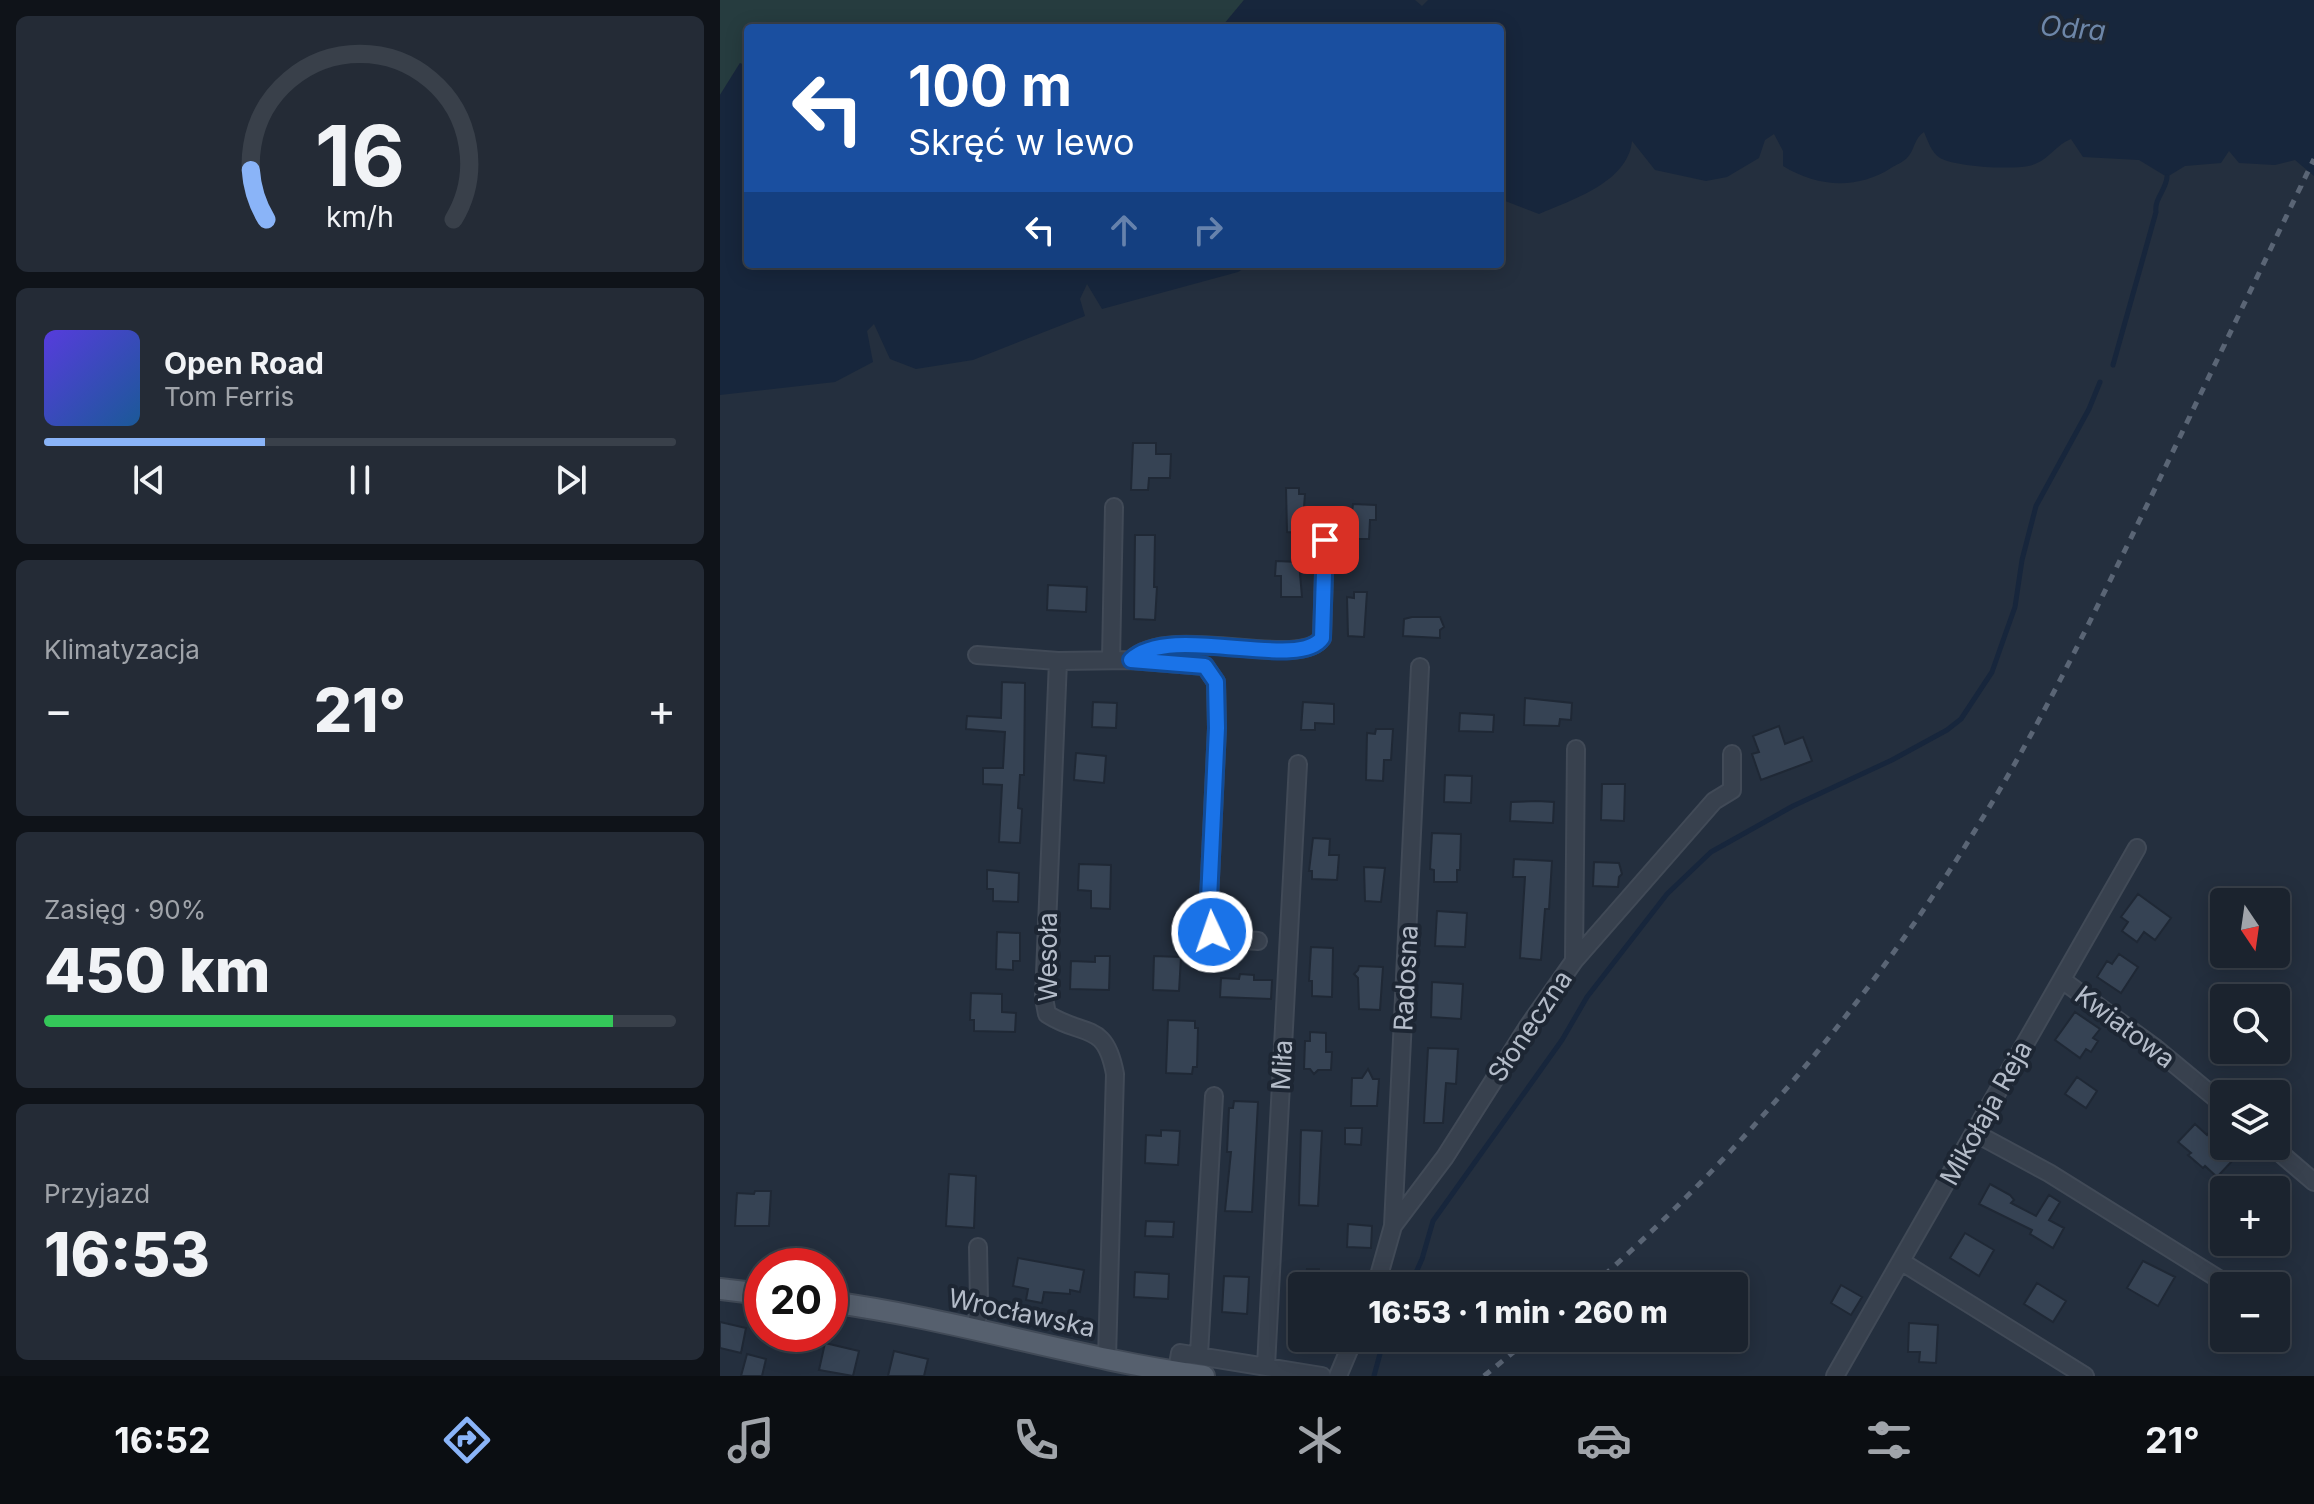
<!DOCTYPE html>
<html lang="pl">
<head>
<meta charset="utf-8">
<style>
	:root { --surface:#1b232e; --page:#242b36; --text:#f1f3f6; --muted:#a0a4aa; --line:#39404a; --accent:#8ab4f8 }
	body { margin:0; font-family:Inter,sans-serif; background:var(--page); color:var(--text); height:100vh; display:flex; flex-direction:column; font-size:30px; white-space:nowrap }
	* { box-sizing:border-box; margin:0 }
	p { font-size:26px; color:var(--muted) }
	.icon { flex:none; width:44px; height:44px; fill:none; stroke:currentColor; stroke-width:2; stroke-linecap:round; stroke-linejoin:round }
	.map { position:relative; flex:1; overflow:hidden }
	.sheet { display:flex; flex-direction:column; gap:16px; padding:16px; background:#0f1319; width:720px }
	.sheet>* { flex:none }
	.guide { position:absolute; left:24px; top:24px; width:760px; height:244px; border-radius:8px; box-shadow:0 4px 20px #0003,0 0 0 2px var(--line); background:#1a4fa0; color:#fff; overflow:hidden }
	.needle { width:52px; rotate:167deg }
	.controls { position:absolute; left:1490px; top:888px; display:grid; gap:16px }
	.controls a { display:grid; place-items:center; width:80px; height:80px; border-radius:8px; background:var(--surface); box-shadow:0 4px 20px #0003,0 0 0 2px var(--line); font-size:40px }
	.speed { position:absolute; left:24px; top:1248px; display:flex; gap:16px; font-size:40px; font-weight:700; text-align:center }
	.speed>* { display:grid; place-content:center; width:104px; height:104px; border-radius:50%; background:var(--surface); box-shadow:0 4px 20px #0003,0 0 0 2px var(--line); line-height:1 }
	.speed .limit { border:12px solid #d22; background:#fff; color:#111 }
	.pin { position:absolute; display:grid; place-items:center; width:68px; height:68px; color:#fff; margin:-34px; border-radius:16px; box-shadow:0 4px 12px #0006 }
	.me { position:absolute; width:88px; margin:-44px; rotate:357deg; stroke-linejoin:round; filter:drop-shadow(0 0 6px #0008) }
	.turn { display:flex; align-items:center; gap:28px; height:168px; padding:0 32px; font-size:36px }
	.turn .icon { width:104px; height:104px; stroke-width:2.5 }
	.turn b { display:block; font-size:56px; line-height:68px }
	.lanes { display:flex; align-items:center; height:76px; padding:0 32px; background:#0003; justify-content:center; gap:40px; direction:ltr }
	.lanes .off { opacity:.35 }
	.big { font-size:60px; font-weight:800; line-height:1.1 }
	.sheet .card { flex:1; display:flex; flex-direction:column; justify-content:center; gap:12px; min-width:0; padding:0 28px; border-radius:12px; background:var(--page) }
	.sheet .dial { align-items:center; gap:0 }
	.dial svg { height:208px; overflow:visible; fill:none; stroke:var(--line); stroke-width:7; stroke-linecap:round; text-anchor:middle }
	.dial text { fill:var(--text); stroke:none }
	.song { display:flex; align-items:center; gap:24px }
	.cover { width:96px; height:96px; border-radius:12px; background:linear-gradient(135deg,hsl(250 70% 55%),hsl(210 70% 35%)) }
	.played { height:8px; border-radius:4px; background:linear-gradient(90deg,var(--accent) 35%,var(--line) 35%) }
	.keys { display:flex; justify-content:space-around; direction:ltr }
	.heat { display:flex; justify-content:space-between; align-items:center; font-size:44px; direction:ltr }
	.charge { height:12px; border-radius:6px; background:linear-gradient(90deg,#34c759 90%,var(--line) 0) }
	.trip { position:absolute; left:568px; top:1272px; width:460px; height:80px; border-radius:8px; background:var(--surface); box-shadow:0 4px 20px #0003,0 0 0 2px var(--line); font-weight:800; line-height:80px; text-align:center }
	.tab-bar { display:flex; height:128px; justify-content:space-around; align-items:center; background:#0b0e12; color:var(--muted) }
	.tab-bar .icon { width:56px; height:56px }
	.tab-bar .selected { color:var(--accent) }
	.tab-bar b { font-size:36px; color:var(--text) }
	main { display:flex; flex:1; min-height:0 }
	.map>svg:first-child { display:block }
	.green { fill:#263c3f }
	.water { fill:#17263c }
	.lines { fill:none; stroke-linecap:round; stroke-linejoin:round }
	.stream { stroke:#17263c; stroke-width:5 }
	.building { fill:#364354; stroke:#1f2835; stroke-width:2 }
	.minor-casing { stroke:#414a57; stroke-width:20 }
	.major-casing { stroke:#414a57; stroke-width:24 }
	.minor { stroke:#38414e; stroke-width:16 }
	.major { stroke:#56606e; stroke-width:20 }
	.rail { stroke:#5a6575; stroke-width:5; stroke-dasharray:8 8; stroke-linecap:butt }
	.route-casing { stroke:#114b97; stroke-width:20 }
	.route { stroke:#1a73e8; stroke-width:14 }
	.labels { text-anchor:middle; stroke-width:8; stroke-linejoin:round; paint-order:stroke }
	.street-label { font-size:26px; fill:#b4bcc9; stroke:#1d2633 }
	.water-label { font-size:28px; font-style:italic; fill:#6d86a8; stroke:#1d2633 }
</style>
</head>
<body>
<main>
<section class="sheet">
<div class="card dial"><svg viewBox="0 0 100 80">
<path d="M14 69A42 42 0 1 1 86 69"/>
<path d="M14 69A42 42 0 0 1 8 50" stroke="#8ab4f8"/>
<text x="50" y="56" font-size="32" font-weight="700">16</text>
<text x="50" y="72" font-size="11">km/h</text>
</svg></div>
<div class="card">
<div class="song"><i class="cover"></i><div><b>Open Road</b><p>Tom Ferris</p></div></div>
<div class="played"></div>
<div class="keys"><svg class="icon" aria-label="previous" viewBox="0 0 24 24"><path d="M18 5L8 12l10 7zM5 5v14"/></svg><svg class="icon" aria-label="pause" viewBox="0 0 24 24"><path d="M8 5v14M16 5v14"/></svg><svg class="icon" aria-label="next" viewBox="0 0 24 24"><path d="M6 5l10 7-10 7zM19 5v14"/></svg></div>
</div>
<div class="card"><p>Klimatyzacja</p>
<div class="heat"><a>−</a><b class="big">21°</b><a>+</a></div>
</div>
<div class="card"><p>Zasięg · 90%</p><b class="big">450 km</b><div class="charge"></div></div>
<div class="card"><p>Przyjazd</p><b class="big">16:53</b></div>
</section>
<div class="map">
<svg width="1594" height="1376" viewBox="0 0 1594 1376">
	<rect width="100%" height="100%" fill="#242f3e"/>
	<path class="green" d="M 0,0 L 524,0 L 504,24 L 504,28 L 28,28 L 28,67 L 20,63 L 0,95 Z"/>
	<path class="water" d="M 524,0 L 695,0 L 702,6 L 708,0 L 1594,0 L 1594,176 L 1575,160 L 1555,165 L 1519,163 L 1509,151 L 1501,163 L 1465,166 L 1447,177 L 1419,160 L 1363,157 L 1351,139 C 1336,145 1330,158 1315,164 C 1299,171 1235,167 1220,158 C 1211,152 1208,141 1204,132 C 1194,138 1195,150 1187,158 C 1183,162 1176,165 1171,168 C 1137,190 1097,187 1063,166 L 1063,151 L 1054,134 L 1045,140 L 1039,158 L 1007,177 L 986,181 L 935,170 L 912,141 C 908,182 852,200 819,214 L 780,199 L 780,28 L 504,28 L 504,24 Z
		M 20,63 L 28,67 L 28,264 L 531,264 L 518,272 L 382,309 L 367,284 L 360,299 L 365,316 L 253,360 L 196,369 L 170,359 L 154,324 L 147,331 L 153,362 L 115,382 L 0,395 L 0,95 Z"/>
	<g class="lines">
		<path class="stream" d="M 1393,365 L 1436,212 C 1434,199 1446,190 1447,177
			M 690,1286 L 702,1259 L 713,1221 L 842,1040 L 867,997 L 947,894 L 991,852 L 1073,806 L 1172,760 L 1227,730 L 1241,719 L 1272,672 L 1285,635 L 1295,607 L 1302,560 L 1316,506 L 1369,409 L 1380,382
			M 654,1376 L 661,1350 L 668,1338"/>
	</g>
	<path class="building" d="M 413,443 L 436,443 L 436,454 L 451,454 L 450,478 L 429,478 L 428,490 L 411,490 Z
		M 566,488 L 579,488 L 579,494 L 585,494 L 582,533 L 567,532 Z
		M 633,504 L 656,505 L 656,520 L 650,520 L 649,539 L 629,539 Z
		M 415,535 L 435,535 L 434,587 L 437,587 L 435,620 L 414,619 Z
		M 556,561 L 579,562 L 582,597 L 561,597 L 561,576 L 555,576 Z
		M 328,585 L 367,587 L 366,612 L 327,610 Z
		M 634,592 L 647,592 L 644,637 L 628,636 L 627,597 L 634,598 Z
		M 692,617 L 720,617 L 724,627 L 720,630 L 720,638 L 683,636 L 684,619 Z
		M 282,682 L 305,683 L 304,775 L 300,775 L 298,808 L 302,809 L 300,843 L 279,842 L 282,785 L 263,784 L 263,768 L 283,768 L 285,732 L 246,729 L 247,716 L 281,718 Z
		M 805,698 L 852,703 L 851,720 L 840,719 L 839,726 L 804,725 Z
		M 373,702 L 397,703 L 396,728 L 372,727 Z
		M 583,702 L 614,704 L 614,724 L 595,723 L 595,730 L 581,730 Z
		M 740,713 L 774,715 L 773,732 L 739,731 Z
		M 1059,726 L 1065,744 L 1083,737 L 1092,761 L 1041,780 L 1032,754 L 1039,752 L 1033,736 Z
		M 656,729 L 673,729 L 671,760 L 664,760 L 663,781 L 646,780 L 647,733 L 655,734 Z
		M 356,753 L 386,756 L 384,783 L 354,780 Z
		M 725,775 L 752,776 L 751,803 L 724,802 Z
		M 882,784 L 905,784 L 904,821 L 881,820 Z
		M 817,801 L 834,802 L 833,823 L 790,821 L 791,802 Z
		M 712,833 L 741,834 L 740,870 L 737,870 L 737,882 L 714,882 L 714,870 L 710,869 Z
		M 593,838 L 610,839 L 609,855 L 619,855 L 617,880 L 592,879 L 592,871 L 589,871 Z
		M 794,859 L 832,861 L 829,909 L 825,909 L 821,960 L 800,958 L 805,877 L 793,877 Z
		M 874,862 L 899,863 L 902,874 L 899,877 L 898,887 L 873,886 Z
		M 359,864 L 391,865 L 390,909 L 371,908 L 371,891 L 358,890 Z
		M 644,867 L 665,868 L 661,902 L 645,901 Z
		M 267,870 L 299,873 L 298,902 L 273,901 L 273,889 L 267,889 Z
		M 1418,894 L 1451,918 L 1435,940 L 1424,932 L 1417,942 L 1402,931 L 1408,922 L 1401,917 Z
		M 717,911 L 747,913 L 745,947 L 715,946 Z
		M 277,932 L 300,933 L 300,961 L 293,961 L 293,970 L 276,969 Z
		M 591,947 L 613,948 L 612,997 L 592,996 L 592,981 L 589,981 Z
		M 1399,954 L 1418,967 L 1401,993 L 1377,977 L 1387,961 L 1392,964 Z
		M 375,956 L 390,956 L 389,990 L 350,989 L 351,961 L 375,962 Z
		M 434,956 L 461,957 L 459,991 L 433,990 Z
		M 639,966 L 663,967 L 660,1010 L 639,1009 L 638,978 L 634,974 L 638,970 Z
		M 520,974 L 534,975 L 534,980 L 552,980 L 551,999 L 500,997 L 501,978 L 519,979 Z
		M 712,982 L 743,984 L 741,1019 L 711,1017 Z
		M 251,993 L 282,994 L 282,1012 L 296,1013 L 295,1032 L 254,1031 L 254,1020 L 250,1020 Z
		M 1355,1012 L 1380,1029 L 1373,1038 L 1378,1041 L 1371,1052 L 1366,1049 L 1360,1058 L 1335,1040 Z
		M 448,1020 L 475,1021 L 475,1028 L 478,1028 L 477,1067 L 473,1067 L 472,1074 L 446,1073 Z
		M 590,1032 L 606,1033 L 606,1052 L 612,1052 L 611,1070 L 598,1070 L 594,1074 L 590,1069 L 584,1069 L 585,1041 L 590,1041 Z
		M 708,1048 L 738,1049 L 736,1084 L 726,1083 L 723,1123 L 704,1123 Z
		M 648,1069 L 653,1079 L 659,1079 L 657,1106 L 631,1106 L 632,1078 L 642,1078 Z
		M 1357,1077 L 1377,1091 L 1366,1108 L 1345,1094 Z
		M 514,1101 L 538,1102 L 532,1212 L 505,1211 L 511,1152 L 507,1152 L 509,1108 L 513,1108 Z
		M 1475,1124 L 1487,1135 L 1492,1129 L 1499,1135 L 1504,1139 L 1504,1150 L 1514,1159 L 1497,1177 L 1485,1166 L 1483,1168 L 1476,1162 L 1468,1155 L 1471,1153 L 1458,1142 Z
		M 625,1128 L 642,1128 L 641,1145 L 625,1144 Z
		M 441,1130 L 460,1131 L 458,1165 L 425,1163 L 426,1135 L 441,1136 Z
		M 581,1130 L 602,1131 L 598,1206 L 579,1205 Z
		M 229,1174 L 256,1176 L 254,1228 L 226,1226 Z
		M 1270,1184 L 1290,1195 L 1294,1200 L 1291,1203 L 1316,1216 L 1329,1195 L 1340,1202 L 1329,1220 L 1344,1228 L 1333,1248 L 1310,1234 L 1312,1230 L 1259,1204 Z
		M 35,1191 L 51,1191 L 49,1226 L 15,1226 L 17,1193 L 34,1194 Z
		M 426,1221 L 454,1222 L 453,1237 L 425,1236 Z
		M 628,1224 L 652,1226 L 651,1248 L 627,1247 Z
		M 1245,1233 L 1274,1250 L 1259,1276 L 1230,1258 Z
		M 298,1258 L 364,1270 L 360,1292 L 350,1290 L 350,1294 L 324,1292 L 322,1303 L 306,1300 L 308,1289 L 293,1286 Z
		M 1423,1261 L 1455,1277 L 1438,1306 L 1407,1288 Z
		M 587,1269 L 599,1269 L 599,1286 L 586,1286 Z
		M 415,1272 L 449,1274 L 448,1299 L 414,1297 Z
		M 504,1276 L 529,1277 L 527,1314 L 502,1312 Z
		M 1317,1283 L 1346,1301 L 1333,1322 L 1304,1304 Z
		M 1121,1285 L 1142,1297 L 1131,1315 L 1111,1303 Z
		M 0,1322 L 26,1328 L 21,1353 L 0,1348 Z
		M 1189,1323 L 1218,1325 L 1216,1363 L 1199,1362 L 1200,1352 L 1188,1352 Z
		M 105,1343 L 139,1351 L 133,1376 L 99,1370 Z
		M 174,1351 L 208,1359 L 204,1376 L 168,1376 Z
		M 27,1354 L 46,1359 L 42,1376 L 21,1376 Z"/>
	<g class="lines">
		<g class="minor-casing">
			<path id="minor" d="M 257,655 L 338,661 L 324,998 L 327,1014 C 364,1038 385,1020 395,1074 L 387,1358
				M 391,660 L 394,507
				M 411,660 C 450,622 579,671 602,638 L 605,540
				M 338,661 L 411,660 L 485,666 L 496,682 L 497,728 L 488,921 C 496,943 518,939 538,941
				M 854,961 L 994,801 L 1012,790 L 1012,754
				M 1342,980 L 1434,1047 L 1504,1105
				M 1255,1133 L 1329,1173 L 1510,1286
				M 1552,1146 L 1594,1182
				M 673,1226 L 725,1157 L 807,1028 L 854,961 L 856,749
				M 1182,1262 L 1365,1376
				M 656,1286 L 673,1226 L 700,667
				M 256,1328 L 259,1302 L 258,1247
				M 479,1354 L 494,1096
				M 546,1366 L 578,764
				M 457,1371 L 460,1353 L 602,1376
				M 618,1376 L 634,1338
				M 1115,1376 L 1417,848"/>
		</g>
		<g class="major-casing">
			<path id="major" d="M 0,1289 L 42,1294
				M 110,1302 C 236,1319 358,1359 484,1376"/>
		</g>
		<use href="#minor" class="minor"/>
		<use href="#major" class="major"/>
		<path class="rail" d="M 872,1286 C 1024,1152 1157,992 1262,819 C 1325,717 1376,609 1429,501 C 1484,387 1539,273 1594,159
			M 764,1376 L 811,1338"/>
	</g>
	<g class="lines">
		<g class="route-casing">
			<path id="route" d="M 492,932 L 488,921 L 497,728 L 496,682 L 485,666 L 411,660 C 450,622 579,672 602,638 L 605,540"/>
		</g>
		<use href="#route" class="route"/>
	</g>
	<g class="labels">
		<g class="street-label">
			<text transform="translate(328 957) rotate(-90)" y="9">Wesoła</text>
			<text transform="translate(686 978) rotate(-87)" y="9">Radosna</text>
			<text transform="translate(810 1026) rotate(-56)" y="9">Słoneczna</text>
			<text transform="translate(1405 1027) rotate(37)" y="9">Kwiatowa</text>
			<text transform="translate(562 1065) rotate(-87)" y="9">Miła</text>
			<text transform="translate(1266 1113) rotate(-61)" y="9">Mikołaja Reja</text>
			<text transform="translate(302 1313) rotate(12)" y="9">Wrocławska</text>
		</g>
		<g class="water-label">
			<text transform="translate(1353 28) rotate(5)" y="10">Odra</text>
		</g>
	</g>
</svg>
<div class="controls">
<a><svg class="needle" viewBox="-14 -14 28 28"><path d="M0-13l5 13h-10z" fill="#e53935"/><path d="M0 13l5-13h-10z" fill="#a0a4aa"/></svg></a>
<a><svg class="icon" aria-label="search" viewBox="0 0 24 24"><circle cx="10" cy="10" r="6"/><path d="M15 15l6 6"/></svg></a>
<a><svg class="icon" aria-label="layers" viewBox="0 0 24 24"><path d="M12 4l9 5-9 5-9-5zM3 14l9 5 9-5"/></svg></a>
<a>+</a>
<a>−</a>
</div>
<div class="speed"><div class="limit">20</div></div>
<div class="pin" style="left:605px;top:540px;background:#d93025"><svg class="icon" aria-label="arrive" viewBox="0 0 24 24"><path d="M6 21V4h12l-3 4 3 4H6"/></svg></div>
<svg class="me" style="left:492px;top:932px" viewBox="-20 -20 40 40"><circle r="17" fill="#1a73e8" stroke="#fff" stroke-width="3"/><path d="M0-11L8 9 0 5-8 9z" fill="#fff"/></svg>
<div class="trip">16:53 · 1 min · 260 m</div>
<div class="guide">
<div class="turn"><svg class="icon" aria-label="left" viewBox="0 0 24 24"><path d="M17 20v-9H6M10 6l-5 5 5 5"/></svg><div><b>100 m</b>Skręć w lewo</div></div>
<div class="lanes"><svg class="icon" aria-label="left" viewBox="0 0 24 24"><path d="M17 20v-9H6M10 6l-5 5 5 5"/></svg><svg class="icon off" aria-label="ahead" viewBox="0 0 24 24"><path d="M12 20V5M6 11l6-6 6 6"/></svg><svg class="icon off" aria-label="right" viewBox="0 0 24 24"><path d="M7 20v-9h11M14 6l5 5-5 5"/></svg></div>
</div>
</div>
</main>
<nav class="tab-bar">
<b>16:52</b>
<svg class="icon selected" aria-label="directions" viewBox="0 0 24 24"><path d="M12 3l9 9-9 9-9-9zM9 14v-3h6M13 9l2 2-2 2"/></svg>
<svg class="icon" aria-label="music" viewBox="0 0 24 24"><path d="M9 18V5l10-2v13"/><circle cx="6" cy="18" r="3"/><circle cx="16" cy="16" r="3"/></svg>
<svg class="icon" aria-label="phone" viewBox="0 0 24 24"><path d="M5 4h4l2 5-3 2q2 4 5 5l2-3 5 2v4C11 20 4 13 5 4z"/></svg>
<svg class="icon" aria-label="climate" viewBox="0 0 24 24"><path d="M12 3v18M4 7l16 10M4 17L20 7"/></svg>
<svg class="icon" aria-label="car" viewBox="0 0 24 24"><path d="M5 17H2v-5l4-1 3-4h7l3 4 3 1v5h-3M9 17h6M6 11h13"/><circle cx="7" cy="17" r="2"/><circle cx="17" cy="17" r="2"/></svg>
<svg class="icon" aria-label="filters" viewBox="0 0 24 24"><path d="M4 7h16M4 17h16"/><circle cx="9" cy="7" r="2"/><circle cx="15" cy="17" r="2"/></svg>
<b>21°</b>
</nav>
</body>
</html>
